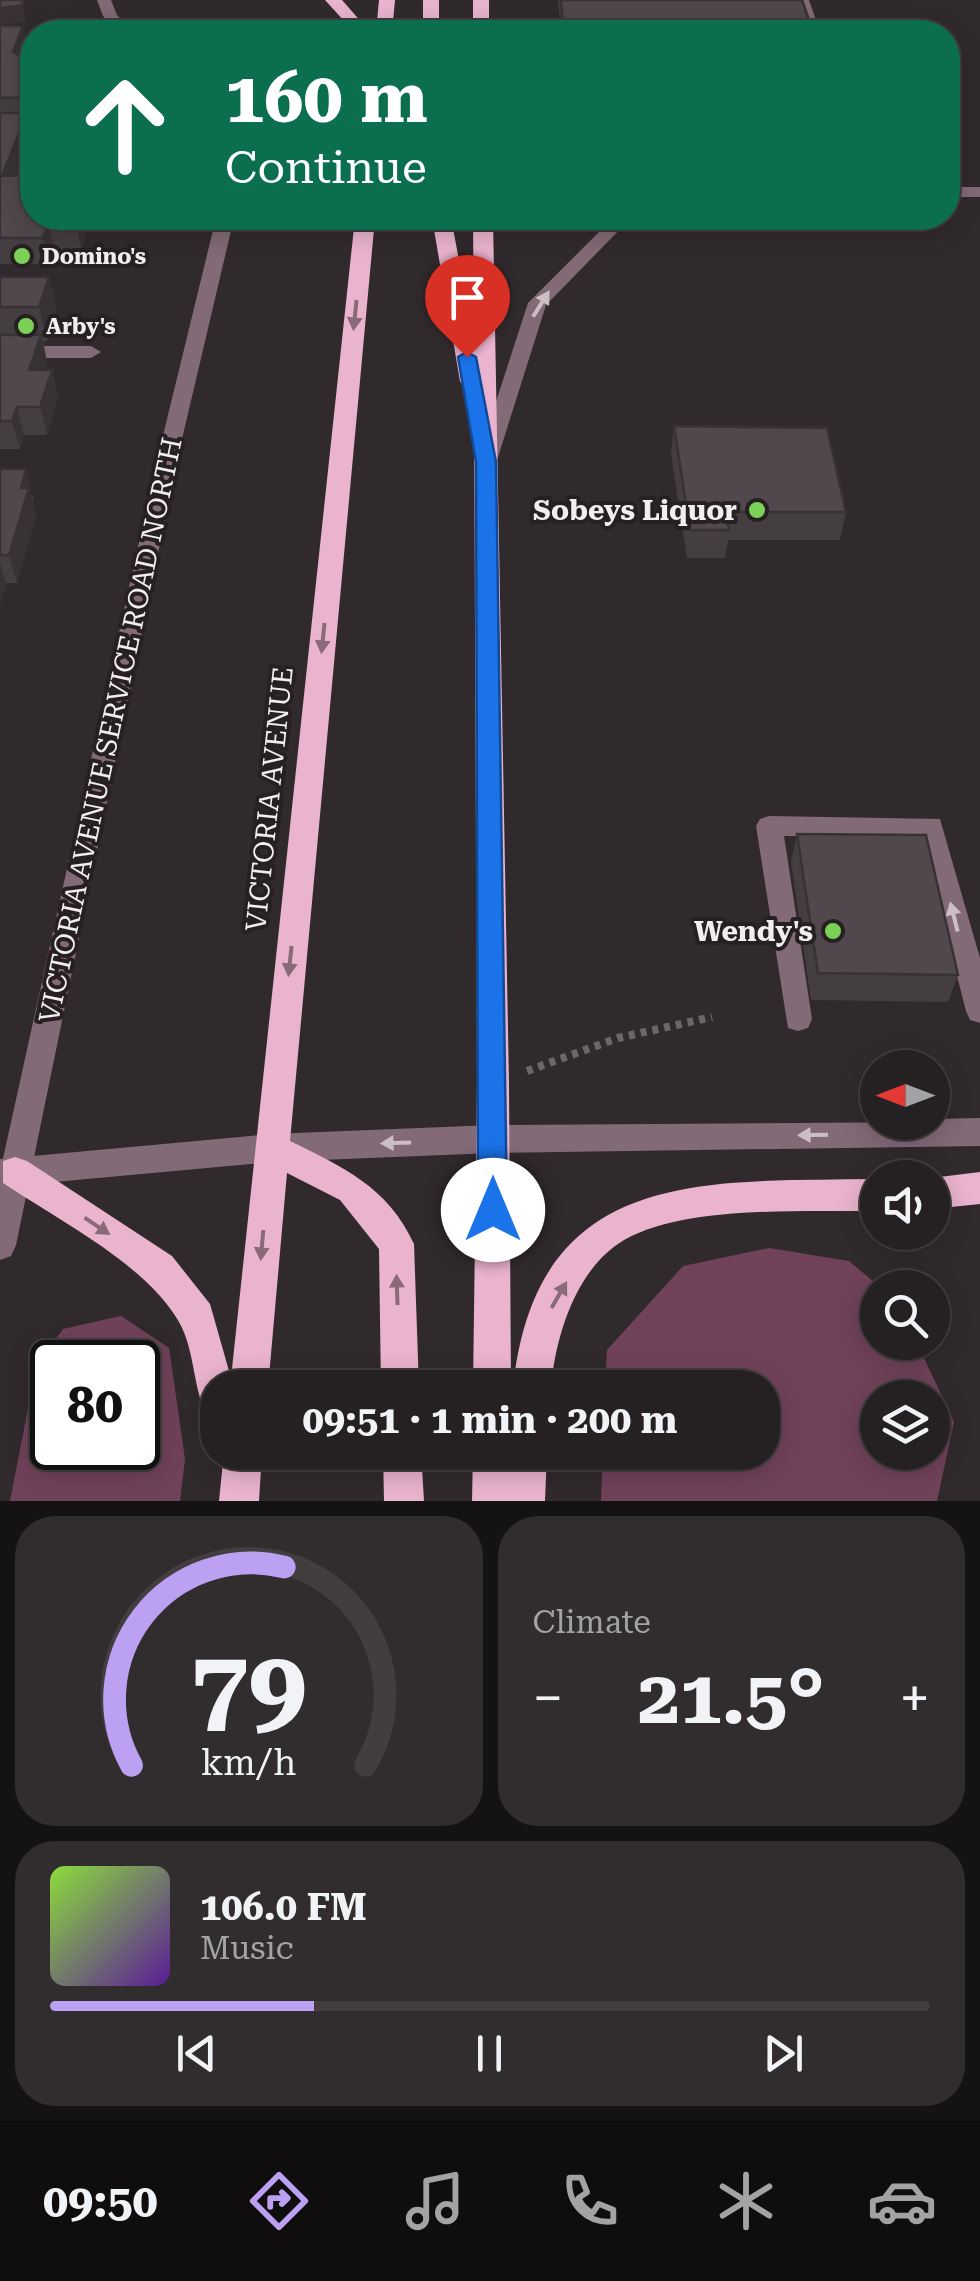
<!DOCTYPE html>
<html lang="en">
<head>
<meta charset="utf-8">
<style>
	:root { --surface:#252022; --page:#312d2f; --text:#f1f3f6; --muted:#a3a3a5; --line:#423e40; --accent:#bca0f2 }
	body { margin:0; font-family:"Roboto Serif",serif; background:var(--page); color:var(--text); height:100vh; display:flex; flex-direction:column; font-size:38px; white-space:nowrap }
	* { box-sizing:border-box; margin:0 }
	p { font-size:32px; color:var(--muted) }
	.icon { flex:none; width:55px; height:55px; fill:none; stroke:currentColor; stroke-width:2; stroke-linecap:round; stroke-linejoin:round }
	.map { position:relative; height:1501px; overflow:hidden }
	.panel { display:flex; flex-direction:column; gap:15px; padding:15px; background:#141213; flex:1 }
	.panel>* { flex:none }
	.guide { position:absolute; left:20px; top:20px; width:940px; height:210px; border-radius:40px; box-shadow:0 5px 25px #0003,0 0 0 2px var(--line); background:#0b6e4f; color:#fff; overflow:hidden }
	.needle { width:65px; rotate:270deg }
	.controls { position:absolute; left:860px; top:1050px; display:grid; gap:20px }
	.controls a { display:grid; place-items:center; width:90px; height:90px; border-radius:50%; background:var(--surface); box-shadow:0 5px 25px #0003,0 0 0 2px var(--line); font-size:50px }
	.speed { position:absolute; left:30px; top:1340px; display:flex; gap:20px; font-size:50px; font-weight:700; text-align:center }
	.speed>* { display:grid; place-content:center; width:130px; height:130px; border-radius:50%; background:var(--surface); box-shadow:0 5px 25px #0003,0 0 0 2px var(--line); line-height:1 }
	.speed .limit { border:5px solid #111; border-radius:15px; background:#fff; color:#111 }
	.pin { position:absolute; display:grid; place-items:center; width:85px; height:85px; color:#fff; margin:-102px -42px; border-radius:50% 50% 50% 0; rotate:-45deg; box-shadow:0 0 10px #0007 }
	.pin .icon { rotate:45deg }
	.me { position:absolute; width:110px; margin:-55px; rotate:0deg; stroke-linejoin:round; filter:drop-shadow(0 0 8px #0008) }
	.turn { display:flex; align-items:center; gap:35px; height:210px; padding:0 40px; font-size:45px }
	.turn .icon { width:130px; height:130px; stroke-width:2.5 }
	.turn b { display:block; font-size:70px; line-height:85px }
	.big { font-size:75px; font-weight:700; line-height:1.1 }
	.panel .tile { flex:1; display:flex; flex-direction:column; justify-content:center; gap:15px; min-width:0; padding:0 35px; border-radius:40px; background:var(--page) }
	.panel .dial { align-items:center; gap:0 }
	.dial svg { height:260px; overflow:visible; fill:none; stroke:var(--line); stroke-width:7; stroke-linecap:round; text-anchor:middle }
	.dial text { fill:var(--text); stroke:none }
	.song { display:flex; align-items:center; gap:30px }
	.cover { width:120px; height:120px; border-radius:15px; background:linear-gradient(135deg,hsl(90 70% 55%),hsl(270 70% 35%)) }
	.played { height:10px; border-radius:5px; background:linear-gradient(90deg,var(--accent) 30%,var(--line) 30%) }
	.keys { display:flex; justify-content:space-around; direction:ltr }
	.heat { display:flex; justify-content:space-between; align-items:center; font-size:55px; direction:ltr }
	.panel .tiles { flex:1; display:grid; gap:15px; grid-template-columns:1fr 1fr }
	.tile:last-child { grid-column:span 2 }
	.trip { position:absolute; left:200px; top:1370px; width:580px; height:100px; border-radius:40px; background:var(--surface); box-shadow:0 5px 25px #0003,0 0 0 2px var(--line); font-weight:700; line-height:100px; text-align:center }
	.menu { display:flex; height:160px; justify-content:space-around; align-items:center; background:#0f0d0e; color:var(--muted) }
	.menu .icon { width:70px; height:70px }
	.menu .current { color:var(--accent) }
	.menu b { font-size:45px; color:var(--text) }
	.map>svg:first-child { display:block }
	.green { fill:#70425a; fill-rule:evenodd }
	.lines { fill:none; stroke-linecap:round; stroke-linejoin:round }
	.path { stroke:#6c6669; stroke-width:8; stroke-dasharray:6 6; stroke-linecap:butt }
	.service { fill:#826a76; fill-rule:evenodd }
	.minor { fill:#826a76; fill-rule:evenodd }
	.tertiary { fill:#826a76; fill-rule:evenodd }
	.trunk { fill:#eab3ce; fill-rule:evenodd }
	.wall { fill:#453e41 }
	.shaded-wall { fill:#383235 }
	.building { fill:#50484c; stroke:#383235; stroke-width:2.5 }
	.oneway { fill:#cbbfc5 }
	.oneway2 { fill:#886a78 }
	.route { fill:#1a73e8; stroke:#114b97; stroke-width:2.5 }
	.poi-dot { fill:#7bd155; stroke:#272023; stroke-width:4 }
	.labels { text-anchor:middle; stroke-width:8; stroke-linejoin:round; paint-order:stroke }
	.far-poi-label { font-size:22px; font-weight:bold; fill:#f2edef; stroke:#272023; text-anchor:start }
	.poi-label { font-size:28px; font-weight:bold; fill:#f2edef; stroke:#272023; text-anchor:end }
	.street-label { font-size:28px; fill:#f2edef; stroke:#272023 }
</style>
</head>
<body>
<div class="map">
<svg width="980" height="1501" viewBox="0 0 980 1501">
	<rect width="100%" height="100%" fill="#312a2d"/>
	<path class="green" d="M 769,1248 L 849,1261 L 880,1287 L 878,1342 L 917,1343 L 954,1422 L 937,1501 L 601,1501 L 603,1453 L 762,1452 L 762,1388 L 605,1387 L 607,1350 L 683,1266 ZM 878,1398 L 932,1398 L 932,1452 L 878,1452 Z
		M 121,1316 L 169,1348 L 185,1459 L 180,1501 L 10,1501 L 36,1367 L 63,1329 ZM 52,1362 L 138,1362 L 138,1448 L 52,1448 Z"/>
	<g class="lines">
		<path class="path" d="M 527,1071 L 618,1038 L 712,1017"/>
		<path class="service" d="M 795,0 L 809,0 L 820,32 L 806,32 Z
			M 948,187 L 980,187 L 980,197 L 948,197 Z
			M 613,218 L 631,218 L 546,305 L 498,457 L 495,461 L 481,461 L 478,457 L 528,303 Z
			M 0,346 L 91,346 L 101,352 L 91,358 L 0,358 Z
			M 769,816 L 940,819 L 980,958 L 980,1023 L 970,1020 L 966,1011 L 921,836 L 784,836 L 812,1019 L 808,1028 L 798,1031 L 788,1028 L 756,826 L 760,819 Z"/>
		<path class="minor" d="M 271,1134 L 282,1138 L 286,1148 L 282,1158 L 271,1162 L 0,1187 L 0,1159 Z"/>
		<path class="tertiary" d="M 97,0 L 111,0 L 117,15 L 132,32 L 117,32 L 103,16 Z
			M 216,218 L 234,218 L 178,456 L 16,1245 L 11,1256 L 0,1260 L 0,1172 L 158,456 Z
			M 980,1118 L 980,1146 L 493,1153 L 271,1162 L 260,1158 L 256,1148 L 260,1138 L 271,1134 L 493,1125 L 932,1122 L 932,1119 Z"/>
		<path class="trunk" d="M 325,0 L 342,0 L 370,32 L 354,32 Z
			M 379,0 L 395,0 L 392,32 L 376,32 Z
			M 423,0 L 439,0 L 439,32 L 423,32 Z
			M 473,0 L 489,0 L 489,32 L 473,32 Z
			M 355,218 L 375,218 L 290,1141 C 343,1167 388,1187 414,1244 L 419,1388 L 381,1388 L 379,1249 L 340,1200 L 287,1173 L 268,1388 L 218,1388 L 218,1418 L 205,1412 C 193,1384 194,1348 179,1322 C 146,1264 58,1220 3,1183 L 3,1161 L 15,1157 L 27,1161 L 172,1256 L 210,1304 L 231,1378 Z
			M 432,218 L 451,218 L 474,339 L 473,218 L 493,218 L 509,1084 L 511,1388 L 473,1388 L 477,1084 L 474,387 L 463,386 L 460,381 Z
			M 980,1172 L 980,1204 L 932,1209 L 931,1178 Z
			M 878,1179 L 878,1211 C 807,1212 677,1204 618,1244 C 575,1273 555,1338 551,1388 L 513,1388 C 536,1165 705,1182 878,1179 Z
			M 224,1452 L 262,1452 L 259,1501 L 219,1501 Z
			M 383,1452 L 421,1452 L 424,1501 L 384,1501 Z
			M 473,1452 L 547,1452 L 545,1501 L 472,1501 Z"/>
	</g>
	<path class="wall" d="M 558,0 L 802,0 L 810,23 L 809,32 L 561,32 Z
		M 0,26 L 29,50 L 25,59 L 32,63 L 32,123 L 29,123 L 32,138 L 18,175 L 32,218 L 86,218 L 88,229 L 81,249 L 54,249 L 49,264 L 0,264 Z
		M 948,145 L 953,160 L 948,186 Z
		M 0,277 L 49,277 L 57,311 L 47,341 L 43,341 L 47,362 L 45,370 L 52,370 L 58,398 L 47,435 L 24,435 L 20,449 L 0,449 Z
		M 674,426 L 846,512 L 840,540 L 728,540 L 725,558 L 687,558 L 671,454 Z
		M 0,469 L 34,497 L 33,501 L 36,516 L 17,583 L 6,583 L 0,604 Z
		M 797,834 L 958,975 L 948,1002 L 811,1000 L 791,862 Z"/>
	<path class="shaded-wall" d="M 23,5 L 26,22 L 0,25 L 0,8 Z
		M 23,26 L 29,50 L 18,77 L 13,52 Z
		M 32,89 L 32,113 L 29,97 Z
		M 27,113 L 32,138 L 8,202 L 2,176 Z
		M 78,218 L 86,218 L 88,229 L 81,249 L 76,222 Z
		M 48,222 L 54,249 L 49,264 L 43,238 Z
		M 49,277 L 57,311 L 47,341 L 39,307 Z
		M 41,335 L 47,362 L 36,398 L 29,370 Z
		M 52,370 L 58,398 L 47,435 L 40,407 Z
		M 17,407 L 24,435 L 20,449 L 12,421 Z
		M 26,469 L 36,516 L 17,583 L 9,555 L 21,488 Z
		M 0,563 L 6,583 L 0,604 Z"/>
	<path class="building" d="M 0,0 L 22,0 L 23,5 L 0,8 Z
		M 561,0 L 802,0 L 810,23 L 563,25 Z
		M 0,26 L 23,26 L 13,52 L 32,63 L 32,89 L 29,97 L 0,98 Z
		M 0,113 L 27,113 L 2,176 L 32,175 L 32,218 L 78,218 L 76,222 L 48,222 L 43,238 L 0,238 Z
		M 948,145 L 953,160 L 948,160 Z
		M 0,277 L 49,277 L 39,307 L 0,307 Z
		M 0,335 L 41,335 L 29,370 L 52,370 L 40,407 L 17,407 L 12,421 L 0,421 Z
		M 674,426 L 827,428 L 846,512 L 726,512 L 729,530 L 690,530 Z
		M 0,469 L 26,469 L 21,488 L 29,488 L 9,555 L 0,555 Z
		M 797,834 L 926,835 L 958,975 L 818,973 Z"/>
	<defs><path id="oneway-solid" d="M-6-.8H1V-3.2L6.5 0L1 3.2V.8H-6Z" transform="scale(2.5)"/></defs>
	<g class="oneway">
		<use href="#oneway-solid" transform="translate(541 304) rotate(-58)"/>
		<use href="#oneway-solid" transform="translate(954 917) rotate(-104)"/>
		<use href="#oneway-solid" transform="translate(813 1135) rotate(179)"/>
		<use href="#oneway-solid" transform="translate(396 1143) rotate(178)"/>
	</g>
	<g class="oneway2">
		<use href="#oneway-solid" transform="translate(355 315) rotate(96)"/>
		<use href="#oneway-solid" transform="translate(323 638) rotate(96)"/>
		<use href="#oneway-solid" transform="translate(290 961) rotate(96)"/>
		<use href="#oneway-solid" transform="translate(97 1226) rotate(34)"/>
		<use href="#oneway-solid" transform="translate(262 1245) rotate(95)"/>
		<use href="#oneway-solid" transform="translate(397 1290) rotate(-92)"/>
		<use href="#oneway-solid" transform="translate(559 1295) rotate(-60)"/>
	</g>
	<path class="route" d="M 467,352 L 476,357 L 496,462 L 507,1210 L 503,1220 L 493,1223 L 483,1220 L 478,1210 L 476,462 L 458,357 Z"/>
	<g class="poi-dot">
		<circle cx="22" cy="256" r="10"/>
		<circle cx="26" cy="326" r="10"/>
		<circle cx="757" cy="510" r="10"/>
		<circle cx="833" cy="931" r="10"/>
	</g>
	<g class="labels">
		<g class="far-poi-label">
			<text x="42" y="264">Domino's</text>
			<text x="46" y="334">Arby's</text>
		</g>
		<g class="poi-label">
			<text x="737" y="520">Sobeys Liquor</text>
			<text x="813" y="941">Wendy's</text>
		</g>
		<g class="street-label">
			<text transform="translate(110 730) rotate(-78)" y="10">VICTORIA AVENUE SERVICE ROAD NORTH</text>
			<text transform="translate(269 799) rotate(-84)" y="10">VICTORIA AVENUE</text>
		</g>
	</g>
</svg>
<div class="controls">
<a><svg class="needle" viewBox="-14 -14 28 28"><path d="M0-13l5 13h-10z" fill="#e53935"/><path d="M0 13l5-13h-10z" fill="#a3a3a5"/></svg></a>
<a><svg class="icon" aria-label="sound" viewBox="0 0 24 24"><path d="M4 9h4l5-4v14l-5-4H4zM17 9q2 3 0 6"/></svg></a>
<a><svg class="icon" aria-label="search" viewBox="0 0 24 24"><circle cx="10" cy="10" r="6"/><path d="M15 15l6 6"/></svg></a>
<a><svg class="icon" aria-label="layers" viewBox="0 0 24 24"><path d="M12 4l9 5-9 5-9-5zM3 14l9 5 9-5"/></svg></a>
</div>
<div class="speed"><div class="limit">80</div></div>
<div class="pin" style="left:467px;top:357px;background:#d93025"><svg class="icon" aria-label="arrive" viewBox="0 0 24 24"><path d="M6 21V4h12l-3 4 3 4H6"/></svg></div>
<svg class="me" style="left:493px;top:1210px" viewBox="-20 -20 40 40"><circle r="19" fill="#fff"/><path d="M0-13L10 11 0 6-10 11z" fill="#1a73e8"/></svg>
<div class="trip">09:51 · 1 min · 200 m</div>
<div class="guide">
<div class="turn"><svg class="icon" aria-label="ahead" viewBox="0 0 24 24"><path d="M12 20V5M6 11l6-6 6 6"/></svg><div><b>160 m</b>Continue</div></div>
</div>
</div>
<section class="panel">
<div class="tiles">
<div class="tile dial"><svg viewBox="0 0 100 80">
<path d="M14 69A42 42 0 1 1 86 69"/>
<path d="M14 69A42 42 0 0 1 61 8" stroke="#bca0f2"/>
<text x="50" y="56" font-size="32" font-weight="700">79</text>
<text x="50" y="72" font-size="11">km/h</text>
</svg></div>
<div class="tile"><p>Climate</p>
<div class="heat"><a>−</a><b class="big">21.5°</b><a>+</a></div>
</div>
<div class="tile">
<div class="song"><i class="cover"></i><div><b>106.0 FM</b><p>Music</p></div></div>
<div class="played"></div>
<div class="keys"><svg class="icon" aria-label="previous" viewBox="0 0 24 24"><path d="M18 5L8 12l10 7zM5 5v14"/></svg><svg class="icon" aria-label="pause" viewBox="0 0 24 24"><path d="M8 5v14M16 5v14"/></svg><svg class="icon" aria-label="next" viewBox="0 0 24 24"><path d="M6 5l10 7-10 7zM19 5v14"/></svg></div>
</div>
</div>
</section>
<nav class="menu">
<b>09:50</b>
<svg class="icon current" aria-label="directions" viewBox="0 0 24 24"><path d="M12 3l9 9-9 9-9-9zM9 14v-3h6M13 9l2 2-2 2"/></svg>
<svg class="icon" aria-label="music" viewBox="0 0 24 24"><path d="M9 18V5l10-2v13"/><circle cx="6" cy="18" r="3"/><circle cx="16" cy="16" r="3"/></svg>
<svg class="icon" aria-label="phone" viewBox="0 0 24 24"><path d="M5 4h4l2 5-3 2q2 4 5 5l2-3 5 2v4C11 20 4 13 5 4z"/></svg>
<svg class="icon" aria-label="climate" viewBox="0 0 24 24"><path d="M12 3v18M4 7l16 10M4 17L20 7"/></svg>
<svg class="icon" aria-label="car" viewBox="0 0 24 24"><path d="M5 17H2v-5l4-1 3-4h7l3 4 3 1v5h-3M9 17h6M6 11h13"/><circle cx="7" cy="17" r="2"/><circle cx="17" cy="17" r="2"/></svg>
</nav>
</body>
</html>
